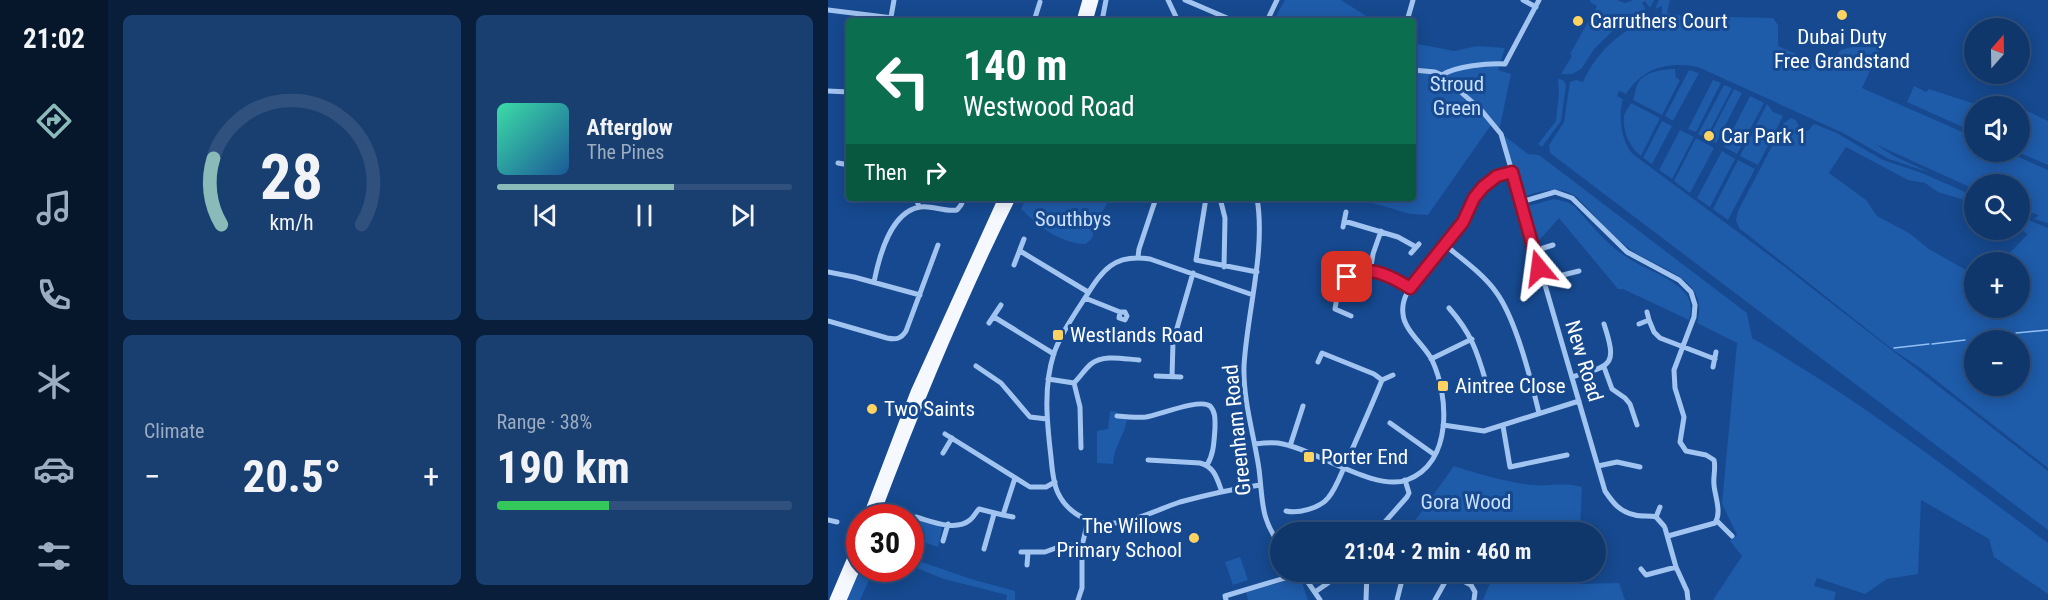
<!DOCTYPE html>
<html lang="en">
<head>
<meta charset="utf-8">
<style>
	:root { --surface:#10376b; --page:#193f71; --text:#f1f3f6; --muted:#9cacc1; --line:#30517e; --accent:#8bbbb9 }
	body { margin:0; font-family:"Roboto Condensed",sans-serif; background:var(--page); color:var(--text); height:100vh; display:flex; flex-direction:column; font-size:22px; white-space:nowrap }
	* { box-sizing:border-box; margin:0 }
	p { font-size:20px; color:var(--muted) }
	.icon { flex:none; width:33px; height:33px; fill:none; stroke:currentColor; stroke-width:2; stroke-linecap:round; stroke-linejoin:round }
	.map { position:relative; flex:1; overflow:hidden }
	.side { display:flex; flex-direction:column; gap:15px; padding:15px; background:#091e3b; width:720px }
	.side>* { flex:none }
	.guide { position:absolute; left:18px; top:18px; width:570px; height:183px; border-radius:6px; box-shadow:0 3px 15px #0003,0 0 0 2px var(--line); background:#0b6e4f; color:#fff; overflow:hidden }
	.needle { width:39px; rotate:20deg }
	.buttons { position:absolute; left:1136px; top:18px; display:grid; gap:12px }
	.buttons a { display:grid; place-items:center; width:66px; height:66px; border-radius:50%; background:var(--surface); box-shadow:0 3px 15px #0003,0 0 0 2px var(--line); font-size:30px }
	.speed { position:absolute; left:18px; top:504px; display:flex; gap:12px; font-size:30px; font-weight:700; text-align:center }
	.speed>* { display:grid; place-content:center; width:78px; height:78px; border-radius:50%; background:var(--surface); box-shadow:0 3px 15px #0003,0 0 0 2px var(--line); line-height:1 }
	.speed .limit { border:9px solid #d22; background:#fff; color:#111 }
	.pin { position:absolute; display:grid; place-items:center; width:51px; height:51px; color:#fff; margin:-26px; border-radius:12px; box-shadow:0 3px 9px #0006 }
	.me { position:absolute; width:66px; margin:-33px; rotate:344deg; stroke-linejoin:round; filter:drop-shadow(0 0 4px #0008) }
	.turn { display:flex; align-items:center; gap:21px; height:126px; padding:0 18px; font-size:27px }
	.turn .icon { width:78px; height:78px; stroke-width:2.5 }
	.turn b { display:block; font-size:42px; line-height:51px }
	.then { display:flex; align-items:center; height:57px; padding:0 18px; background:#0003; gap:12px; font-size:22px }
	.big { font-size:45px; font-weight:700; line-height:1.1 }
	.side .widget { flex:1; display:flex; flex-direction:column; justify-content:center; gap:9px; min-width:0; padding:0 21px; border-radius:9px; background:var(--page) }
	.side .dial { align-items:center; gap:0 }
	.dial svg { height:156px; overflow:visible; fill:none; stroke:var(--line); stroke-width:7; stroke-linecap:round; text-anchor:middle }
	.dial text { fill:var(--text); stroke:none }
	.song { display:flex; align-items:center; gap:18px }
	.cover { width:72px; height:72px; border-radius:9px; background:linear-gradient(135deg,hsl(160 70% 55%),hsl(210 70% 35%)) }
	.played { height:6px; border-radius:3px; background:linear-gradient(90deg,var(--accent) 60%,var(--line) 60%) }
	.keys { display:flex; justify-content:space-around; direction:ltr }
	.heat { display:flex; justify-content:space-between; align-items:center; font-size:33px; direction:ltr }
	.charge { height:9px; border-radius:4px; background:linear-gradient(90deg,#34c759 38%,var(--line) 0) }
	.side .tiles { flex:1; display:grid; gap:15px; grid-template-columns:repeat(2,1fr) }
	.trip { position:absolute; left:442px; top:522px; width:336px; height:60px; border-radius:30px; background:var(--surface); box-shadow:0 3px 15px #0003,0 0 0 2px var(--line); font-weight:700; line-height:60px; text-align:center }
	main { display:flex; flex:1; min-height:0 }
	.tab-bar { display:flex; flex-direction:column; width:108px; justify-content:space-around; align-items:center; background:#06162b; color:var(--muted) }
	.tab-bar .icon { width:42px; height:42px }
	.tab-bar .on { color:var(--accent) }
	.tab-bar b { font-size:27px; color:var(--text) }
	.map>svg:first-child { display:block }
	.green { fill:#1e5ba9; fill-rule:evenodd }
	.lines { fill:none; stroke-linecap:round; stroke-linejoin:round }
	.stream { stroke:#94bff3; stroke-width:1.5 }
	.minor { stroke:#a2c4f0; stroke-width:5 }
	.trunk { stroke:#f5f9ff; stroke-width:9 }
	.route-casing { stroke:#92132f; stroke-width:15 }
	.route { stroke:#e11d48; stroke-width:10 }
	.poi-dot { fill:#ffd361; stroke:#16498f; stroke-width:2 }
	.labels { text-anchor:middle; stroke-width:6; stroke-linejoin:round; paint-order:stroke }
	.poi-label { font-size:21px; fill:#fff; stroke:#16498f; text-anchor:start }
	.park-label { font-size:21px; fill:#c9dffb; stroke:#16498f }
	.street-label { font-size:21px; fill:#fff; stroke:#16498f }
</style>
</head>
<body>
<main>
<nav class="tab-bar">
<b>21:02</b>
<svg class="icon on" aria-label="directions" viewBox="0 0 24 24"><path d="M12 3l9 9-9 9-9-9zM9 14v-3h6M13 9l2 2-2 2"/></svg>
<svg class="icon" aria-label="music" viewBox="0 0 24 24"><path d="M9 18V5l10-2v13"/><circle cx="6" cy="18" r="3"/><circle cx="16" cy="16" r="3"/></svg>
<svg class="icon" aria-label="phone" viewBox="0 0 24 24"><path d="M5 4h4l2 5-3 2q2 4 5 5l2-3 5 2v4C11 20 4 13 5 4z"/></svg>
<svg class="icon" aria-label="climate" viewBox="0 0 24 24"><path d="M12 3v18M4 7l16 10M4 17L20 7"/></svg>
<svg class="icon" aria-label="car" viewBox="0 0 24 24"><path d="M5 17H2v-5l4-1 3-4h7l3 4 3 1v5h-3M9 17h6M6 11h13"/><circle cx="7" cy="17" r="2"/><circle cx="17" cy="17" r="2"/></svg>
<svg class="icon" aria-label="filters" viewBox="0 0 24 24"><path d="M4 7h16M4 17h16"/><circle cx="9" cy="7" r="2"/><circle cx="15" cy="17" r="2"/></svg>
</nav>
<section class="side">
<div class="tiles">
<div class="widget dial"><svg viewBox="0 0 100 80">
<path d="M14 69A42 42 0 1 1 86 69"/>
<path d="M14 69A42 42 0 0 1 10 35" stroke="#8bbbb9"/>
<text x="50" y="56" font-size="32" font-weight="700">28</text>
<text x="50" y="72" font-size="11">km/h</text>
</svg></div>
<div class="widget">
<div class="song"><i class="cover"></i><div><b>Afterglow</b><p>The Pines</p></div></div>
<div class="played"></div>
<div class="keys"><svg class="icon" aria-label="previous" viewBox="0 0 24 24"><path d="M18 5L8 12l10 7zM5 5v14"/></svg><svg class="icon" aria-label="pause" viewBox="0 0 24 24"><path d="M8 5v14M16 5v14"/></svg><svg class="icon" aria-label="next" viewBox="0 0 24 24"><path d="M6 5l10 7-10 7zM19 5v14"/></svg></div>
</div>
<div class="widget"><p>Climate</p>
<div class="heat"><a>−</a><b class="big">20.5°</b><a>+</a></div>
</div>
<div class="widget"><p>Range · 38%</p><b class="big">190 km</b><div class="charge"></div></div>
</div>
</section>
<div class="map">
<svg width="1220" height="600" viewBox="0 0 1220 600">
	<rect width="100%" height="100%" fill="#16498f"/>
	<path class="green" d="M 457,0 L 513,0 L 546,21 L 445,21 Z
		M 762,0 L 789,0 L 797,3 L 805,0 L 826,0 L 822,8 L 817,1 L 814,3 L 817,8 L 816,11 L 796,20 L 792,20 L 789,17 L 785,19 L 788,28 L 767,48 L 753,69 L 744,74 L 733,74 L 744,56 L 742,54 L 769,6 L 762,2 Z
		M 831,0 L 842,0 L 839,13 L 883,21 L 899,17 L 945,18 L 950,25 L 950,46 L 982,60 L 1002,65 C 1011,49 1014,47 1033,47 C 1041,48 1045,46 1052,49 L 1034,88 L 1146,137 L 1146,152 L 1179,152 L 1220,170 L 1220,223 L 1206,219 L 1211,215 L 1205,213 L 1201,216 L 1191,210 L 1191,184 L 1146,184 L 1146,189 L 1047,144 L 1066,156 L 1103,173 L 1061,159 L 1015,133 L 870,67 C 839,61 815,68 798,94 L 791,91 L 789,96 L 795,99 C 790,116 793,143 806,155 L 945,258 L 1220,471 L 1220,530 L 722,153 L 721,145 L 736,122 L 742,82 L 748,80 L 755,82 C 771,47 798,26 834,15 L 834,6 L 827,9 Z
		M 585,43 L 626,51 L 649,46 L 677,48 L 670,70 L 683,74 L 672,127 L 663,125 L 600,215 L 582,214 L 528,198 L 585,198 Z
		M 847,69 L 848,78 L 852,80 L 834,115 L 805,100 C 807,95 807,90 809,85 C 814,72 835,69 847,69 Z
		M 861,70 L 871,73 L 845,121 L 837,116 Z
		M 730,79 L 735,80 L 738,85 L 733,121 L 714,147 L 710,144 L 728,121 L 731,93 Z
		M 885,80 L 893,83 L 868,132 L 860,129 Z
		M 896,85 L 904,88 L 878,138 L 870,134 Z
		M 1086,86 L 1098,92 L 1101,89 L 1153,106 L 1181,103 L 1189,106 L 1146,106 L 1146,132 L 1079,102 Z
		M 906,89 L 914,93 L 888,143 L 880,139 Z
		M 922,96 L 936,103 L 909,154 L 896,147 Z
		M 803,103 L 832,118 L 813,156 C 802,148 794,131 796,116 C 797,111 801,107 803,103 Z
		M 939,104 L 945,112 L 955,116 L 930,165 L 912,156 Z
		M 1191,107 L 1220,121 L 1220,165 L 1190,152 Z
		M 963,118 L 968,120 L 973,131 L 980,131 L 986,124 L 1007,132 L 1055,160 L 1094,173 L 1146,196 L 1146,203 L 1110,192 L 1097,183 L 1080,180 L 1018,147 L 1001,173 L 1038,200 L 1049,216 L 1081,233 L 1101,249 L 1145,274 L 1146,308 L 1191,308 L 1191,262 L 1173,262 L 1200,234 L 1191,229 L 1191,216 L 1220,228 L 1220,468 L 1095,370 L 1064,349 L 911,228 L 908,220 L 910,211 L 956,123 ZM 1146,340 L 1191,340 L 1191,386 L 1146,386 Z
		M 834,121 L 844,126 L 824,164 L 815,158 Z
		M 852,130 L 866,137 L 844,179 L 831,170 Z
		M 674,134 L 700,154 L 711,155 L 919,313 L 924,338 C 1028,397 1124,472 1220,543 L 1220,594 L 1166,557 L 1161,539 L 1093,500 L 1090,574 L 1059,579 L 1037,594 L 989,578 L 986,586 L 1008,592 L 1006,600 L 885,600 L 914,556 L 902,541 L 909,535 L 894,504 L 909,343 L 869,323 C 883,275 827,270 798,246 C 780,232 765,213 749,197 C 731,185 716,190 697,196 L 693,193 Z
		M 868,138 L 886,148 L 862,193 L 846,181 Z
		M 894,151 L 907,159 L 882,207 L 869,198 Z
		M 910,160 L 927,169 L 900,220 L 885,209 Z
		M 198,198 L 283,198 L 270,218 L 264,238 L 258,244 C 231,243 212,227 193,209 Z
		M 726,199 L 739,202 L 746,206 C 762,223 777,243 797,256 C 815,269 843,276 857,293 C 864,302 864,310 861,320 L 795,289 L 790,289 L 731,218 L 707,245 L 698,209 L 700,206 Z
		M 282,411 L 289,412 L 289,419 L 299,419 C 297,435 285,448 285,464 L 269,463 L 269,431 L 280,429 Z
		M 626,466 C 646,473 686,484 706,485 C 722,486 738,482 754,487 L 752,532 L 579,532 Z
		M 90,520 L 111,526 L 114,529 L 110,547 L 84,538 L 83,531 L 88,521 Z
		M 412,557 L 420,580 L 405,585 L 397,562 Z
		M 82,558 L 143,579 L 187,591 L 187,600 L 178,600 L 179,595 L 116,579 L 83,566 Z
		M 32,568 L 46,569 L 32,600 L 17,600 Z
		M 656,572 L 751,572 L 751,584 L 791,583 L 797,600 L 655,600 L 663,581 Z
		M 472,577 L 480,600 L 420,600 L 418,592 Z"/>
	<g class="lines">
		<path class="stream" d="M 1188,333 L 1220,330
			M 1175,334 L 1184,333
			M 1104,344 L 1137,340
			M 1066,348 L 1101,344"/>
		<path class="minor" d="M 340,0 L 350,21
			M 357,0 L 406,21
			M 695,0 L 708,7
			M 0,10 L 89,21
			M 63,17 L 66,0
			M 206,21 L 212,2
			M 274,21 L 278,0
			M 439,21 L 449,0
			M 579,21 L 585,0
			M 585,70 L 607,72 L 614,75 L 654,111 L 673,134 L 777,491 C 785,503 792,512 807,515 C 814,517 821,515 828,517 L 836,526
			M 614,75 C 628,66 660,63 677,64 L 711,0
			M 0,91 L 21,92
			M 10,163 L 21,165
			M 88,198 L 91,207
			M 378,198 L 368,260 L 429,272
			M 392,198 L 397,218 L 396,267
			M 429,198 C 438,251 419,312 416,366 C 415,401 426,435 431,469 C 435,501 432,519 453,546
			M 693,202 L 727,192 L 744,198 L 799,252 L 851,280 L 863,292 L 867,305 L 866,317 L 846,370 L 847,388 L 856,417 L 852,442 L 858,451 L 878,455 L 886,460 C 888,468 885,476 886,485 C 887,497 894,512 887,523 L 840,536
			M 516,221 L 570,237 L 588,247
			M 515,227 L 518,212
			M 617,245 C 634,259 655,274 668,292 C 688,319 703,380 711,413
			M 192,251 L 260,292
			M 706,251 L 725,245
			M 583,253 L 591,244
			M 310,257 L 311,249 L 328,198
			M 186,265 L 196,239
			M 0,272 L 26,277 L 92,295
			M 542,272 L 545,254 L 553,231
			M 46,282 C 51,257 62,212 92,207 C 104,205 116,212 129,210 L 133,205 L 136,198
			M 716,284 L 735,275 L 751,271
			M 425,295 L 322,259 C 283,253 273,273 255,301 C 244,318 233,334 226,353 C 215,387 219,423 223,457 C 224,468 225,483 230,493 C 238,510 255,521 273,523 C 299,526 328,510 352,502 C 378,495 405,489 432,485
			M 257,298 L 292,312 L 297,312 L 299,316 L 297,320 L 291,318 L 292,312
			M 621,308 C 643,333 649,351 658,382
			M 523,316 L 507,309 C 511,282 518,267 548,273 C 561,276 571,281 582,288
			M 166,317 L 226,354
			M 821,320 L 826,332 L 832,338 L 887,359
			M 0,321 L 59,338 C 68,340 73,339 78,331 L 110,245
			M 161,323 L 173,305
			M 811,324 L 821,320 L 819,312
			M 603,359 L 644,339
			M 148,366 L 173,383 L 202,417 L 219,419
			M 776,367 L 784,389 L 797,398 L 802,404 L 809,425
			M 885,367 L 888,352
			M 328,376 L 353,377
			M 344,377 L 345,342 L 365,273
			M 744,377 C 783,365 790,367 776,324
			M 220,379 L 246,383 C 252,377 257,369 263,364 C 275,354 296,359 311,360
			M 554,380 L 565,375
			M 246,383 L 252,407 L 253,448
			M 289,416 C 299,417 309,418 318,417 C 331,415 372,398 382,406 C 388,412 387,421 387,428 C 386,441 386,454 379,465
			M 562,423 L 607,455
			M 615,425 L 656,431 L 751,401
			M 675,426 L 682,467 L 739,455
			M 117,434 L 202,487 L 218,487 L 227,482
			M 427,444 C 434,443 442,442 450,443 C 486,448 545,492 579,480 C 625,463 621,396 604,360 C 597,346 576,330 575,314 C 574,307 576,299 579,293 C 593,269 617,247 633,225 C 642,212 645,197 656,186 C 664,178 673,175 684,172
			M 462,446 L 475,406
			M 115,453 L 124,438
			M 320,460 L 372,463 C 387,467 389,479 394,492
			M 770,466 L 789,462 L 812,467
			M 458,511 C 470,514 492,508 500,498 C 509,487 513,473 519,461 C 531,434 543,407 554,380 L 546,374 L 494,353 L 490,362
			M 175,515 L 185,517
			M 828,517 L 832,507
			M 0,520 L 9,522
			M 889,521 L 904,536
			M 556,523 L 579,497 L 581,493 L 577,480
			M 837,528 L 848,567 L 859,591 L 860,600
			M 82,530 L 88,517 C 103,521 127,532 142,520 C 146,517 148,512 151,509 L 175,515 L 187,478
			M 115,541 L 120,524
			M 156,549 L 166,514
			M 193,552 L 217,552 L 236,545 L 254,546
			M 199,565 L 200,552
			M 813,569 L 818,575 L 848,567
			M 473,572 L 492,600
			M 618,572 L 643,585 L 647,592 L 646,600
			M 487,592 L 500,583 L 506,572
			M 250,600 L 254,588 L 254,546 L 260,520
			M 398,600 L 397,596 L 467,575 L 472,572
			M 538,600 L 539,572
			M 569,600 L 576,572
			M 607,600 L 622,573"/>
		<path class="trunk" d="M 253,21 L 259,0
			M 260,21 L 266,0
			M 39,518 L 87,392 L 175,198
			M 46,518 C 87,409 131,302 183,198
			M 6,600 L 32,539
			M 14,600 L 32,558"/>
	</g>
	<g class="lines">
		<g class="route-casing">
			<path id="route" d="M 519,277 C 537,262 565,277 582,288 L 635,222 L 646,198 L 655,187 L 669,176 L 684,172 L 711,268"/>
		</g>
		<use href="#route" class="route"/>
	</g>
	<g class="poi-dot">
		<circle cx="1014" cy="15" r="6"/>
		<circle cx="750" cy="21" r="6"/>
		<circle cx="881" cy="136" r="6"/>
		<rect x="224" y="329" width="12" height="12" rx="3"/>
		<rect x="609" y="380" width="12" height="12" rx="3"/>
		<circle cx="44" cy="409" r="6"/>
		<rect x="475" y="451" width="12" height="12" rx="3"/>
		<circle cx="366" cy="538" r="6"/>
	</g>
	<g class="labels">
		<g class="poi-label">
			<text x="762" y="28">Carruthers Court</text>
			<text x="1014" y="44" text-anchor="middle">Dubai Duty<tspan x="1014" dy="24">Free Grandstand</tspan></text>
			<text x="893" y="143">Car Park 1</text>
			<text x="242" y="342">Westlands Road</text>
			<text x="627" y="393">Aintree Close</text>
			<text x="56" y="416">Two Saints</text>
			<text x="493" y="464">Porter End</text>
			<text x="354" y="533" text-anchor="end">The Willows<tspan x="354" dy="24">Primary School</tspan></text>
		</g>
		<g class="park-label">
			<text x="629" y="91">Stroud<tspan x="629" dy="24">Green</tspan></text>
			<text x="245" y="226">Southbys</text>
			<text x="638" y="509">Gora Wood</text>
		</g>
		<g class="street-label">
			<text transform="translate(756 361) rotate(73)" y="7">New Road</text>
			<text transform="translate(409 430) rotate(-96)" y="7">Greenham Road</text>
		</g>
	</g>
</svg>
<div class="buttons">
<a><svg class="needle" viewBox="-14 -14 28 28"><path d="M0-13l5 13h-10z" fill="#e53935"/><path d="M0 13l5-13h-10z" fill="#9cacc1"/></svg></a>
<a><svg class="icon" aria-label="sound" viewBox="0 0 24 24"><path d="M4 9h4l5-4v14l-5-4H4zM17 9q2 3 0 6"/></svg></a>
<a><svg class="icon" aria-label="search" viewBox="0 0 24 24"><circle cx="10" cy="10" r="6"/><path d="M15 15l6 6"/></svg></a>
<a>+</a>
<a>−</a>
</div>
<div class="speed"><div class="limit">30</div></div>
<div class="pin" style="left:519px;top:277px;background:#d93025"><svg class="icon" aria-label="arrive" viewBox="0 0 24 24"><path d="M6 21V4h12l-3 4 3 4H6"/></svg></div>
<svg class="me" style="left:711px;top:268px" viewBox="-20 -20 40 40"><path d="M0-17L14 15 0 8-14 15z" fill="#e11d48" stroke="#fff" stroke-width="4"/></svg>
<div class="trip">21:04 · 2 min · 460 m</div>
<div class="guide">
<div class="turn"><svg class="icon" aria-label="left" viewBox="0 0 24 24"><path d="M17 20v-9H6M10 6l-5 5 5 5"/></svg><div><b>140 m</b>Westwood Road</div></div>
<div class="then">Then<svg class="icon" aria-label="right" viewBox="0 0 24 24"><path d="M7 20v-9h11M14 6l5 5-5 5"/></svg></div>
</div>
</div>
</main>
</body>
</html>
